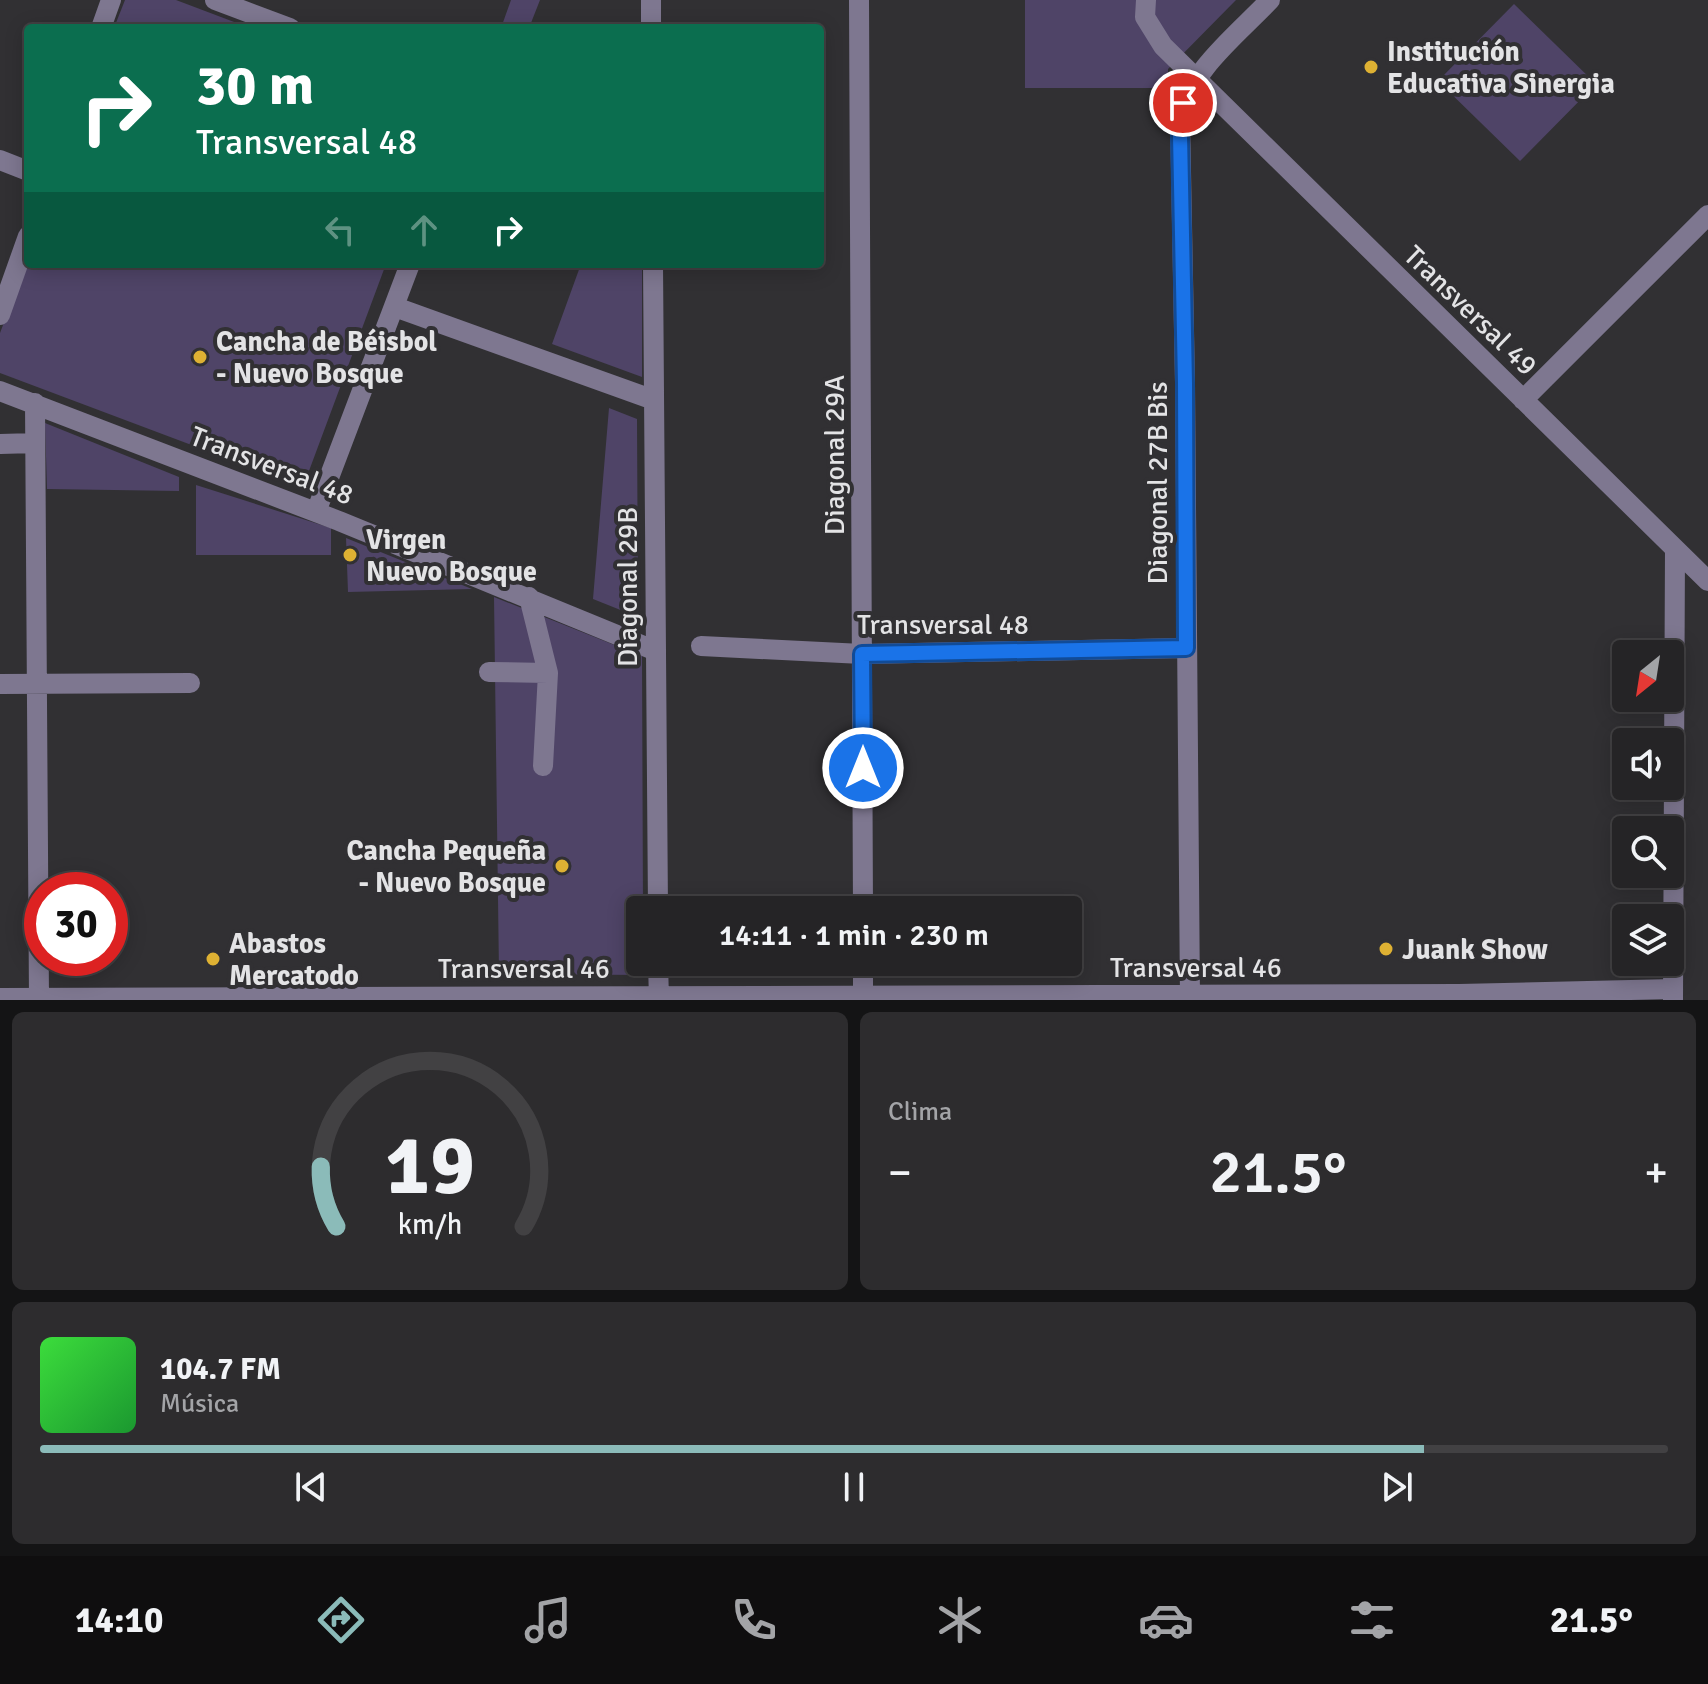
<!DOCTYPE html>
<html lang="es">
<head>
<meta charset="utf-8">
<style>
	:root { --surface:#252426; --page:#2d2c2e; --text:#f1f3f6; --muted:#a3a4a7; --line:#424143; --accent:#8bbbb9 }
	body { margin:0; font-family:Signika,sans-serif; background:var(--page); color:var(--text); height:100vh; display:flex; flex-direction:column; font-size:30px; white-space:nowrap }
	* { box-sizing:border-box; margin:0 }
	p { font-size:26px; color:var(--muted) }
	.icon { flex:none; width:44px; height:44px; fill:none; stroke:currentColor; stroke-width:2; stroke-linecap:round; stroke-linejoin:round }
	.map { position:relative; height:1000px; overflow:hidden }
	.drawer { display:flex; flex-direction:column; gap:12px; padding:12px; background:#141415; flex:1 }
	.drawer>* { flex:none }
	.hud { position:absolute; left:24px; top:24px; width:800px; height:244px; border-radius:8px; box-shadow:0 4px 20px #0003,0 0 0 2px var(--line); background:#0b6e4f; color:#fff; overflow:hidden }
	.needle { width:52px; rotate:210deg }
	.fabs { position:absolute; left:1612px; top:640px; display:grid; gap:16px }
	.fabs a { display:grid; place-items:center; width:72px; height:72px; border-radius:8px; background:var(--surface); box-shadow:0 4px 20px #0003,0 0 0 2px var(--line); font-size:40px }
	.speed { position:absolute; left:24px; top:872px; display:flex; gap:16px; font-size:40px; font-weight:700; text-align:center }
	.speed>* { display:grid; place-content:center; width:104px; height:104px; border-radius:50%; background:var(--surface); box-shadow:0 4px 20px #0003,0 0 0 2px var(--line); line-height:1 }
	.speed .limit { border:12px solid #d22; background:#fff; color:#111 }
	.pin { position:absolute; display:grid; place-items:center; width:68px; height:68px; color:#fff; margin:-34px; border:4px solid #fff; border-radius:50%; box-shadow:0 2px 8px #0007 }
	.me { position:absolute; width:88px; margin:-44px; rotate:0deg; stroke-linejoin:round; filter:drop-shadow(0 0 6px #0008) }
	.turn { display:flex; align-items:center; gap:28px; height:168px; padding:0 40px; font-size:36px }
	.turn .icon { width:104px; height:104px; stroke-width:2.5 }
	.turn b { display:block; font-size:56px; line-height:68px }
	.lanes { display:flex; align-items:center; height:76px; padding:0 40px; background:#0003; justify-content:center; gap:40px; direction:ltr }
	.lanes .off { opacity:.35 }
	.big { font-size:60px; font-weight:600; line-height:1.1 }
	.drawer .card { flex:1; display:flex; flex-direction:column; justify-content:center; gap:12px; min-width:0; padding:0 28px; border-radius:12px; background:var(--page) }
	.drawer .dial { align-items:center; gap:0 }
	.dial svg { height:208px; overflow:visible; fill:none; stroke:var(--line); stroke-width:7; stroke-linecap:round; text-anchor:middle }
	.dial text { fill:var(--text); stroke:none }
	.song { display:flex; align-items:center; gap:24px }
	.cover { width:96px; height:96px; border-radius:12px; background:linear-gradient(135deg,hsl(120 70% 55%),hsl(130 70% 35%)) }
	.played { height:8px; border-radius:4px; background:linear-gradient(90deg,var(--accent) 85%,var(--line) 85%) }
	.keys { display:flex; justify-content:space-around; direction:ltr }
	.heat { display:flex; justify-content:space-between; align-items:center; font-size:44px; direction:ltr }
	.drawer .tiles { flex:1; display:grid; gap:12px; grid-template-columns:1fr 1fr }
	.card:last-child { grid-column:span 2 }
	.trip { position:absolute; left:626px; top:896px; width:456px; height:80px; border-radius:8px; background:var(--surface); box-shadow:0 4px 20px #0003,0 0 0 2px var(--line); font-weight:600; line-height:80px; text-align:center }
	.tab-bar { display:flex; height:128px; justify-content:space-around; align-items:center; background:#0f0e0f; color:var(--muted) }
	.tab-bar .icon { width:56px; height:56px }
	.tab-bar .selected { color:var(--accent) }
	.tab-bar b { font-size:36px; color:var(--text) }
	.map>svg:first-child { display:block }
	.green { fill:#4f4467 }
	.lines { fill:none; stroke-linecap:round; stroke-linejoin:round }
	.minor { stroke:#7e7790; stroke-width:20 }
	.route-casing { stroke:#114b97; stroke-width:20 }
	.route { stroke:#1a73e8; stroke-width:14 }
	.poi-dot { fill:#deb133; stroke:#313033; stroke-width:3 }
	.labels { text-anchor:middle; stroke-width:8; stroke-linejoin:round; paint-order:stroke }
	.poi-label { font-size:28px; font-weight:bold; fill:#e3e3e5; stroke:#313033; text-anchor:start }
	.street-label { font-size:28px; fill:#e3e3e5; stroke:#313033 }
</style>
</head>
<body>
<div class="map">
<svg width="1708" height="1000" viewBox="0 0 1708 1000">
	<rect width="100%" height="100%" fill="#313033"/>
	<path class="green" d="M 125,0 L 176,0 L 250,28 L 114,28 Z
		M 511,0 L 540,0 L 529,28 L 501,28 Z
		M 1025,0 L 1236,0 L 1168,69 L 1168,88 L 1025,88 Z
		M 1514,4 L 1596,84 L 1520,161 L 1438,81 Z
		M 28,259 L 28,264 L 386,264 L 303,487 L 0,373 L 0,333 Z
		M 581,264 L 642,264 L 642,377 L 552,344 Z
		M 609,408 L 637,419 L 638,617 L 593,599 Z
		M 45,423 L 179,477 L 179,491 L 47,489 Z
		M 196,485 L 331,528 L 331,555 L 196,555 Z
		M 346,538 L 472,589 L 348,592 Z
		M 494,597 L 642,656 L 643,910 L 640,910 L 640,962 L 643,962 L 643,975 L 499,974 Z"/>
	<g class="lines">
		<path class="minor" d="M 215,0 L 290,28
			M 651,0 L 651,28
			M 859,0 L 863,910
			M 1146,0 L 1145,17 L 1163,46 L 1708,581
			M 101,28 L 111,0
			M 0,160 L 28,171
			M 653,264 L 658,910
			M 395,307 L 654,400
			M 0,315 L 28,236
			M 0,391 L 339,521 L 656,651
			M 1523,400 L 1708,215
			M 35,403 L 39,1000
			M 0,444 L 35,443
			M 316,512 L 410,264
			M 529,597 L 548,673 L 543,766
			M 701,646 L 862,654 L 1186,648
			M 489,672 L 548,673
			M 0,684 L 190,683
			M 658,962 L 659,1000
			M 863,962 L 863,1000
			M 0,998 L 1459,994 L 1673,989
			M 1190,1000 L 1185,383 L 1180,118 C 1189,71 1238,34 1270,0
			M 1673,1000 L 1675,549"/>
	</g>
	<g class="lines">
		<g class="route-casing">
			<path id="route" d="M 863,768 L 862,654 L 1186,648 L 1185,383 L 1180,135 L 1183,103"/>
		</g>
		<use href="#route" class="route"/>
	</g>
	<g class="poi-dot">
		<circle cx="1371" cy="67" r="8"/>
		<circle cx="200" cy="357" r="8"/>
		<circle cx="350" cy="555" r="8"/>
		<circle cx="562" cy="866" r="8"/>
		<circle cx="1386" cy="949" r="8"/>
		<circle cx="213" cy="959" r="8"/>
	</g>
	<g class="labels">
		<g class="poi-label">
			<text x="1387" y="61">Institución<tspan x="1387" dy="32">Educativa Sinergia</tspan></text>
			<text x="216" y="351">Cancha de Béisbol<tspan x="216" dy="32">- Nuevo Bosque</tspan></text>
			<text x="366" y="549">Virgen<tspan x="366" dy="32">Nuevo Bosque</tspan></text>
			<text x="546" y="860" text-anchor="end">Cancha Pequeña<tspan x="546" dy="32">- Nuevo Bosque</tspan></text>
			<text x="229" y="953">Abastos<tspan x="229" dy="32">Mercatodo</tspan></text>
			<text x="1402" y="959">Juank Show</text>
		</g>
		<g class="street-label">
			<text transform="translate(1471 310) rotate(44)" y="10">Transversal 49</text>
			<text transform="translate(834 455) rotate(-90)" y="10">Diagonal 29A</text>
			<text transform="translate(272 465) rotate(21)" y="10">Transversal 48</text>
			<text transform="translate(1157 483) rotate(-90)" y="10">Diagonal 27B Bis</text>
			<text transform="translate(627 587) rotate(-90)" y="10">Diagonal 29B</text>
			<text x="943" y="634">Transversal 48</text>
			<text x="1196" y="977">Transversal 46</text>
			<text x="524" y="978">Transversal 46</text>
		</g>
	</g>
</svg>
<div class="fabs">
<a><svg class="needle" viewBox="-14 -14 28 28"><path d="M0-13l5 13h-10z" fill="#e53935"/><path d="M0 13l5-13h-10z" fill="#a3a4a7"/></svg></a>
<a><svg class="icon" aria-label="sound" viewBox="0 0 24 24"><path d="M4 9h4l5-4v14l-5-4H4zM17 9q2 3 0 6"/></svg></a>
<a><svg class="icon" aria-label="search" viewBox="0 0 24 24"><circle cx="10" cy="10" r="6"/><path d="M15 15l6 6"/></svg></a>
<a><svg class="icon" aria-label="layers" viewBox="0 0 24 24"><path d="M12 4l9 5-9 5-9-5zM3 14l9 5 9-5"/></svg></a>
</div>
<div class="speed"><div class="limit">30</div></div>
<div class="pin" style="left:1183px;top:103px;background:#d93025"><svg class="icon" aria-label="arrive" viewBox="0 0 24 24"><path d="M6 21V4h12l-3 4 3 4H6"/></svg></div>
<svg class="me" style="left:863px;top:768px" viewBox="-20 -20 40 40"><circle r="17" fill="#1a73e8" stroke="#fff" stroke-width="3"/><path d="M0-11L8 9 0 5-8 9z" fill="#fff"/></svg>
<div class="trip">14:11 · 1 min · 230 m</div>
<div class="hud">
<div class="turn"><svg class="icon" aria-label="right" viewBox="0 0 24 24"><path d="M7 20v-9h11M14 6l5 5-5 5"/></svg><div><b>30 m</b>Transversal 48</div></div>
<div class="lanes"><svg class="icon off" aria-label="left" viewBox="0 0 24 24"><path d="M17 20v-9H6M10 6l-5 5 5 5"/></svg><svg class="icon off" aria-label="ahead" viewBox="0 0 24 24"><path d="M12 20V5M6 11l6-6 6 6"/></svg><svg class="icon" aria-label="right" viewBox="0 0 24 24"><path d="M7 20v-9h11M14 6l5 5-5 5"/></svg></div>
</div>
</div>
<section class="drawer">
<div class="tiles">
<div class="card dial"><svg viewBox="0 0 100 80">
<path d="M14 69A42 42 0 1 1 86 69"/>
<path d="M14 69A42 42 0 0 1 8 46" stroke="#8bbbb9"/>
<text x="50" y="56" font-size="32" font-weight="700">19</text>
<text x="50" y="72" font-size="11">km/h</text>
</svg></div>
<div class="card"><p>Clima</p>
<div class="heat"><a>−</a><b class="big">21.5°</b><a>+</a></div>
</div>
<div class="card">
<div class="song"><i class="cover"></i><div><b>104.7 FM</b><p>Música</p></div></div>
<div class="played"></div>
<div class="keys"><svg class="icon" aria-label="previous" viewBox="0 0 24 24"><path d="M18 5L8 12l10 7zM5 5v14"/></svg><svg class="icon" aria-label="pause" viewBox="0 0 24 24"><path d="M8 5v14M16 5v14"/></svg><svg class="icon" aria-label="next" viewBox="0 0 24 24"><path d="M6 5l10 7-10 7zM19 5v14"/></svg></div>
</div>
</div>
</section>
<nav class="tab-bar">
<b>14:10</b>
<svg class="icon selected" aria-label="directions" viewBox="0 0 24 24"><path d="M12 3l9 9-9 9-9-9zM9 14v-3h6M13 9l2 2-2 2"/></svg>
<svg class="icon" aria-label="music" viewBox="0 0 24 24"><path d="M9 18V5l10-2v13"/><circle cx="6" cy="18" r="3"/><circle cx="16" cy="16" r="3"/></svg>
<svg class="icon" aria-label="phone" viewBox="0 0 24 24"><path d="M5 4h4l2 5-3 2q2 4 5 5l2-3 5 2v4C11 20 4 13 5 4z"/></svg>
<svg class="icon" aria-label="climate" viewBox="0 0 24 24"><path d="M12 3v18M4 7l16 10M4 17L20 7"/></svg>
<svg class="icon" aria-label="car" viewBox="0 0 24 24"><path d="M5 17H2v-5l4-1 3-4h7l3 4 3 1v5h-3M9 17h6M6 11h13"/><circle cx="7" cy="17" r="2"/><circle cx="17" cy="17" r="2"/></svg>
<svg class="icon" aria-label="filters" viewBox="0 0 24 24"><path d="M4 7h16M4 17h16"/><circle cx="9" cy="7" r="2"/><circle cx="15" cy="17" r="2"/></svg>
<b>21.5°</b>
</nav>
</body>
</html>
